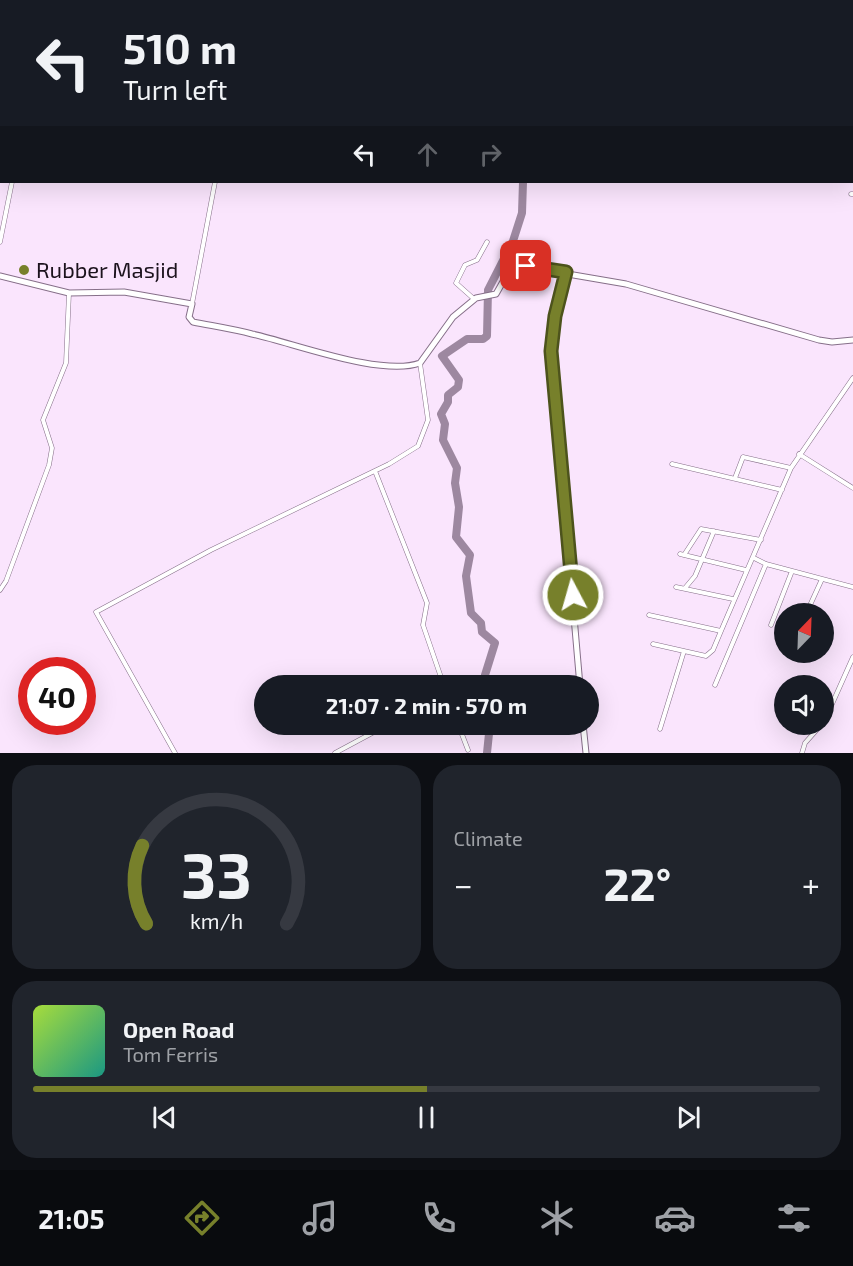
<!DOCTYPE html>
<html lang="en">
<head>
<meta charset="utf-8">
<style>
	:root { --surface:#171b24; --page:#20242c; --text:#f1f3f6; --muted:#9ea1a6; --line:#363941; --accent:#77802b }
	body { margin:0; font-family:"Exo 2",sans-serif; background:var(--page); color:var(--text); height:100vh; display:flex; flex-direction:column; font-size:22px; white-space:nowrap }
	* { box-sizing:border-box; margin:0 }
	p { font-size:20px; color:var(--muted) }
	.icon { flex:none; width:33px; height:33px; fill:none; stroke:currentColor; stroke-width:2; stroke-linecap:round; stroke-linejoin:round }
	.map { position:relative; height:753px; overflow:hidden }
	.details { display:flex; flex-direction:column; gap:12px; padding:12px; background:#0d0f14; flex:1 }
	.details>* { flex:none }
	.banner { position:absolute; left:0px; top:0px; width:854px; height:183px; box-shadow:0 6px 24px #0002; background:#171b24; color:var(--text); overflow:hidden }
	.needle { width:39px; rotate:23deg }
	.controls { position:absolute; left:774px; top:603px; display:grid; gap:12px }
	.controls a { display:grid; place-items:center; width:60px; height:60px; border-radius:50%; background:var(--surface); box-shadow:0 6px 24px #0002; font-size:30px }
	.speed { position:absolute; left:18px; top:657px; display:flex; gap:12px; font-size:30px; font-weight:700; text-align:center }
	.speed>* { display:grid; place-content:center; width:78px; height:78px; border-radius:50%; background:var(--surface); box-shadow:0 6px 24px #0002; line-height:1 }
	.speed .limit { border:9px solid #d22; background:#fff; color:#111 }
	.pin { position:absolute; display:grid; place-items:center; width:51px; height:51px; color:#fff; margin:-26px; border-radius:12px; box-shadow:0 3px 9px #0006 }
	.me { position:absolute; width:66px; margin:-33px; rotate:354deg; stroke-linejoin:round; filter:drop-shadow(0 0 4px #0008) }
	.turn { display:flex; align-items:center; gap:21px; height:126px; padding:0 24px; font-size:27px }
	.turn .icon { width:78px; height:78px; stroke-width:2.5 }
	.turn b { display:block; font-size:42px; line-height:51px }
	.lanes { display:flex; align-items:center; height:57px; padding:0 24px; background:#0003; justify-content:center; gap:30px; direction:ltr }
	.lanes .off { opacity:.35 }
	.big { font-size:45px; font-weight:700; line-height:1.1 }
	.details .tile { flex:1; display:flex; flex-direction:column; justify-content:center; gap:9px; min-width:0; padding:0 21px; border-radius:24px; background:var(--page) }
	.details .dial { align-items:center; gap:0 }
	.dial svg { height:156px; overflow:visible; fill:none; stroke:var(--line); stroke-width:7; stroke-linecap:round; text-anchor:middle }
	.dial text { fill:var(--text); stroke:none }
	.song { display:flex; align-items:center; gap:18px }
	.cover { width:72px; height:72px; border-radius:9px; background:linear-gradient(135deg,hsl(80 70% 55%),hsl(170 70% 35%)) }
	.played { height:6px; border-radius:3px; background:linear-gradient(90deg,var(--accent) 50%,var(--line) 50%) }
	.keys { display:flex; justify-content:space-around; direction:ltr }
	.heat { display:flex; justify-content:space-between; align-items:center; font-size:33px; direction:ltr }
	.details .tiles { flex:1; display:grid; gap:12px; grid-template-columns:1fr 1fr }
	.tile:last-child { grid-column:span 2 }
	.trip { position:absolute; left:254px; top:675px; width:345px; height:60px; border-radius:30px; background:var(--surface); box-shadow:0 6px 24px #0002; font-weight:700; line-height:60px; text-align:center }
	.tabs { display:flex; height:96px; justify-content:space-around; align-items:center; background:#090b0e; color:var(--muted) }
	.tabs .icon { width:42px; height:42px }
	.tabs .on { color:var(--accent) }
	.tabs b { font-size:27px; color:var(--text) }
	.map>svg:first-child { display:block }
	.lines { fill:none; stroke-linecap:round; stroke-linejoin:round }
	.river { stroke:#9d88a0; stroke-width:8 }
	.street-casing { stroke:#866f89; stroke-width:5 }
	.secondary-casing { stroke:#866f89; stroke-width:7 }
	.street { stroke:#fff; stroke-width:4 }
	.secondary { stroke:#fff; stroke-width:5 }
	.route-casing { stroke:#4d531c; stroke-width:15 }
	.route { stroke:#77802b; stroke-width:10 }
	.poi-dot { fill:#77802b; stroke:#fae5fd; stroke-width:2 }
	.labels { text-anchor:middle; stroke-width:4.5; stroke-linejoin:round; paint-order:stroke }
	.poi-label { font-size:22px; fill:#1c131d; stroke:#fae5fd; text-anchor:start }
</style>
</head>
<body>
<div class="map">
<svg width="853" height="753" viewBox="0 0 853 753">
	<rect width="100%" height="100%" fill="#fae5fd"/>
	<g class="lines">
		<path class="river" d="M 594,0 L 594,2
			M 486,686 L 485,675 L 495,643 L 482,632 L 481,623 L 471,613 L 466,576 L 470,555 L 456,537 L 459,507 L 455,483 L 457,468 L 443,440 L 445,424 L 441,414 L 448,402 L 448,395 L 458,387 L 459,380 L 442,356 L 467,339 L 483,339 L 487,336 L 488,290 L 513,241 L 522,213 L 523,182
			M 487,753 L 490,724"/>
		<g class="street-casing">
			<path id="street" d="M 62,2 L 63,0
				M 254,2 L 254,0
				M 852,12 L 853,12
				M 851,194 L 853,194
				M 0,242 L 12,182
				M 474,299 L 456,283 L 465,265 L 477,260 L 487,242
				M 192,304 L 215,182
				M 799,454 L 853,488
				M 672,464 L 782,490
				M 375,471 L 427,603 L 423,625 L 444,686
				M 735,478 L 743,457 L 791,468
				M 680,554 L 746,570
				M 684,555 L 701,529 L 761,540
				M 754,558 L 766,564 L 853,587
				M 676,587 L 733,599
				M 685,588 L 695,576 L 714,531
				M 0,590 L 6,581 L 49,465 L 52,448 L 43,420 L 66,363 L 69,293
				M 806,614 L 822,579
				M 649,615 L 721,631 L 713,650 L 706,656 L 653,644
				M 771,625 L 792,571
				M 721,631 L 791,468 L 853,378
				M 715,685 L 766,564
				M 824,722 L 853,657
				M 458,724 L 468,750
				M 660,729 L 684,651
				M 175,753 L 96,612 L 211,550 L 389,464 L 418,446 L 428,420 L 420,363
				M 335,753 L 389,724
				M 802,753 L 805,743 L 822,724"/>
		</g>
		<g class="secondary-casing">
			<path id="secondary" d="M 566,272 L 555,316 L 551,351 L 580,686
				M 0,276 L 69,293 L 124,292 L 192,304 L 189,317 L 193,322 C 213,326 233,329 252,334 C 294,343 381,377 420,363 L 453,317 L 476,298 L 496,294 L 509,271 L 521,266 L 626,284 L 819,340 L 832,342 L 853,340
				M 583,724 L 586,753"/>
		</g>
		<use href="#street" class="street"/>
		<use href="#secondary" class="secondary"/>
	</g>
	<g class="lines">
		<g class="route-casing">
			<path id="route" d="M 526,266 L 566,272 L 555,316 L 551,351 L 573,595"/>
		</g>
		<use href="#route" class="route"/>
	</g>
	<circle class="poi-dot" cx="24" cy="270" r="6"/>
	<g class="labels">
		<g class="poi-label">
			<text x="36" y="278">Rubber Masjid</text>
		</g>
	</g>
</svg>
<div class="controls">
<a><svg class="needle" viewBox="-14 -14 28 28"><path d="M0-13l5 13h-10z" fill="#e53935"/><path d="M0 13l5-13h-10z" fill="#9ea1a6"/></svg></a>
<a><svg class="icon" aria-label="sound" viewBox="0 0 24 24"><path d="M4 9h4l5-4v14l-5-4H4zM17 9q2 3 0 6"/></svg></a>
</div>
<div class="speed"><div class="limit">40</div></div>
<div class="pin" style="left:526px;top:266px;background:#d93025"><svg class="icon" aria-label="arrive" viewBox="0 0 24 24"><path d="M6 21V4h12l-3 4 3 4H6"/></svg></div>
<svg class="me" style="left:573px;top:595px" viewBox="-20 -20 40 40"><circle r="17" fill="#77802b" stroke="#fff" stroke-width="3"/><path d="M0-11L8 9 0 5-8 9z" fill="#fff"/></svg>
<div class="trip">21:07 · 2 min · 570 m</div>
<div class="banner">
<div class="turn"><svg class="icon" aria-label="left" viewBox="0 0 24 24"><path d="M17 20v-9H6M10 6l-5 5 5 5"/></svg><div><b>510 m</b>Turn left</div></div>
<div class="lanes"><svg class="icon" aria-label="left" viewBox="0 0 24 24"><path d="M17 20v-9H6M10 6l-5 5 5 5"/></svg><svg class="icon off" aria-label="ahead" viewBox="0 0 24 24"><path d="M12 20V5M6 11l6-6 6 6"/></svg><svg class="icon off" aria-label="right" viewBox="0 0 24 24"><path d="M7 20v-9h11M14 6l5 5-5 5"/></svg></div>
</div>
</div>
<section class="details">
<div class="tiles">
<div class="tile dial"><svg viewBox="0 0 100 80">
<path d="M14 69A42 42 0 1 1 86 69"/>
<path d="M14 69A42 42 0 0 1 12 29" stroke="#77802b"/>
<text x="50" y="56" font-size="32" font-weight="700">33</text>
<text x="50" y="72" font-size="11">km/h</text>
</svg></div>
<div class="tile"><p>Climate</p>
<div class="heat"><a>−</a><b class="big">22°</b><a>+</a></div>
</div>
<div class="tile">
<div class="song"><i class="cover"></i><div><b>Open Road</b><p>Tom Ferris</p></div></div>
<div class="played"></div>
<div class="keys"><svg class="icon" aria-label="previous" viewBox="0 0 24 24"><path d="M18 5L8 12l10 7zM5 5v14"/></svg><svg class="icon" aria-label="pause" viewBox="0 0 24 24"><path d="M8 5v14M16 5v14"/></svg><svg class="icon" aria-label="next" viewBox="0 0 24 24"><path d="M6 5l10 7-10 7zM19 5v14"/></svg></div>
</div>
</div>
</section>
<nav class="tabs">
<b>21:05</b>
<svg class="icon on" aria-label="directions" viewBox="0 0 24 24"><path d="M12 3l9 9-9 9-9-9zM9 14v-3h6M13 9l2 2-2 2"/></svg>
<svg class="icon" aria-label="music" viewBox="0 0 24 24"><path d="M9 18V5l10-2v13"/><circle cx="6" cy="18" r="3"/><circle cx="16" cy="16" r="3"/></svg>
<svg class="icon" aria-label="phone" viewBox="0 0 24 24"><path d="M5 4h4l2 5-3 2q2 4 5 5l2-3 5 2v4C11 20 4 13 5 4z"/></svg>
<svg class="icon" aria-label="climate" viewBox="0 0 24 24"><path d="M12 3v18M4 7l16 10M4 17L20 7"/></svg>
<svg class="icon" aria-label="car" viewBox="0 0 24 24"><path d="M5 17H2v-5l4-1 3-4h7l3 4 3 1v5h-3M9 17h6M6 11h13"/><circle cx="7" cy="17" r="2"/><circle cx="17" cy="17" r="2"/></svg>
<svg class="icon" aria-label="filters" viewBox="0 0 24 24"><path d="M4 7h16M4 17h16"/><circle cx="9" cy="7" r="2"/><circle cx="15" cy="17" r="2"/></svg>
</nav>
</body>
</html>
